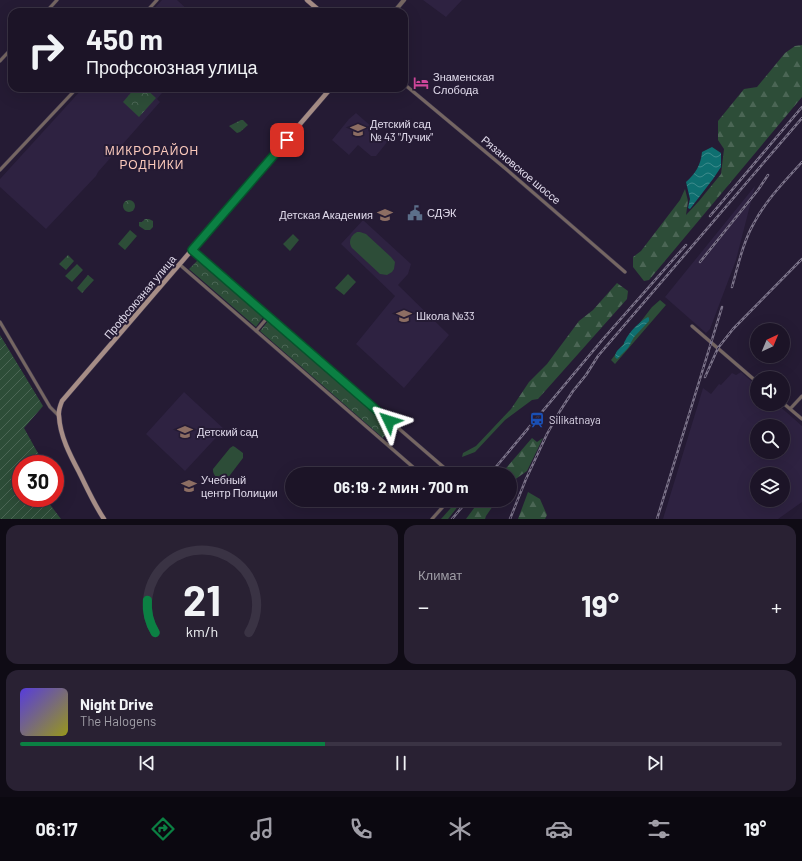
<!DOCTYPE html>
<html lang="ru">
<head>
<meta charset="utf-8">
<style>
	:root { --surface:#1c1427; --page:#292133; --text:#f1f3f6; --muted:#a09ea7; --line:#3a3344; --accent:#0b8043 }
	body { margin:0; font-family:Barlow,sans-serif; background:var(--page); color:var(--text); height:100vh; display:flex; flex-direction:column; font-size:15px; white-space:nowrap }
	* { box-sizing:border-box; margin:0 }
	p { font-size:13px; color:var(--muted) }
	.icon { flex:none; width:22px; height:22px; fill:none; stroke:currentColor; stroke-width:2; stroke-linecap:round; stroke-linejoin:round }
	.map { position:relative; height:519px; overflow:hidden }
	.drawer { display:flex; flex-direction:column; gap:6px; padding:6px; background:#0f0b15; flex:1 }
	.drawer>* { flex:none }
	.top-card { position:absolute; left:8px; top:8px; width:400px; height:84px; border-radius:12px; box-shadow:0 4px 16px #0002,0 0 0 1px var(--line); background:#1c1427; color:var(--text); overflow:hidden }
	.needle { width:26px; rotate:44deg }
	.fabs { position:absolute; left:750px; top:323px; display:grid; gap:8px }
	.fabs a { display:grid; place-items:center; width:40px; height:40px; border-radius:50%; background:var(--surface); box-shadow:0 4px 16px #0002,0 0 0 1px var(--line); font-size:20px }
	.speed { position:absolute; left:12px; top:455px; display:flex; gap:8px; font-size:20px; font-weight:700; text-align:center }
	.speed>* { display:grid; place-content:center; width:52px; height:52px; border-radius:50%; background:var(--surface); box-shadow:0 4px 16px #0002,0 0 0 1px var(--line); line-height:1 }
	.speed .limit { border:6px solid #d22; background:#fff; color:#111 }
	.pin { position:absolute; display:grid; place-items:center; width:34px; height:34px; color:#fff; margin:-17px; border-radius:8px; box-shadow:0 2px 6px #0006 }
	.me { position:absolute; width:44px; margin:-22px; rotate:311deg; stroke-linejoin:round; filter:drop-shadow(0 0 3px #0008) }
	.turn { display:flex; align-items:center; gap:14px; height:84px; padding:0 12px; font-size:18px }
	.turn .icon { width:52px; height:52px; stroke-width:2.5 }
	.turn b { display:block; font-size:28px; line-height:34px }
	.big { font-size:30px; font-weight:700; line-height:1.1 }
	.drawer .tile { flex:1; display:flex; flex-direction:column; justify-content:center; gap:6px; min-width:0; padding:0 14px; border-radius:12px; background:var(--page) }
	.drawer .dial { align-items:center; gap:0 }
	.dial svg { height:104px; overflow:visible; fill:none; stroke:var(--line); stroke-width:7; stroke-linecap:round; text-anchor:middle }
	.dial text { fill:var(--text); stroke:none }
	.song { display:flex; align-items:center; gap:12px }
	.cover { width:48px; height:48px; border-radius:6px; background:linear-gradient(135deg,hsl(250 70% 55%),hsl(60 70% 35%)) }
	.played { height:4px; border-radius:2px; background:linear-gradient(90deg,var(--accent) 40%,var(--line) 40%) }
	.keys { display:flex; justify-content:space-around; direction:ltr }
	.heat { display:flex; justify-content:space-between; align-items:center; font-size:22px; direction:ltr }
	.drawer .tiles { flex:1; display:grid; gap:6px; grid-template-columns:1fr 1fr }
	.tile:last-child { grid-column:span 2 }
	.trip { position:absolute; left:285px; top:467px; width:232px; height:40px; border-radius:20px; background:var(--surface); box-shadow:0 4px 16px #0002,0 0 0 1px var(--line); font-weight:700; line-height:40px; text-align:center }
	.dock { display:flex; height:64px; justify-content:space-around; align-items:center; background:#0b0810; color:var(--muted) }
	.dock .icon { width:28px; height:28px }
	.dock .selected { color:var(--accent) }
	.dock b { font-size:18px; color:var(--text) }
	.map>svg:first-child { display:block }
	.built { fill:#2e2241; fill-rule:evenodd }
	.grass { fill:#2d4d38 }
	.forest { fill:url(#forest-firs) }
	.park { fill:url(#park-crowns) }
	.garden { fill:url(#garden-furrows) }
	.water { fill:url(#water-waves) }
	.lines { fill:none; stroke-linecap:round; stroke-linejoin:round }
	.minor-casing { stroke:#3f364e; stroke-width:4 }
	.tertiary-casing { stroke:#3f364e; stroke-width:5 }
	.secondary-casing { stroke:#3f364e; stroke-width:5.5 }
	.minor { stroke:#756662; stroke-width:3 }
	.tertiary { stroke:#756662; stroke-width:4 }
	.secondary { stroke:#a68d86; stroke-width:4.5 }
	.rail-casing { stroke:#7c748a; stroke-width:2.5 }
	.rail { stroke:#251b34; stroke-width:1; stroke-dasharray:3; stroke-linecap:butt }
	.route-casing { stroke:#07532c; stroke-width:10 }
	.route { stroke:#0b8043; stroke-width:7 }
	.labels { text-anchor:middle; stroke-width:4; stroke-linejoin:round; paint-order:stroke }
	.poi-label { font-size:11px; fill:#e0daeb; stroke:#251b34; text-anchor:start }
	.street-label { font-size:11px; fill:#e0daeb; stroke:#251b34 }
	.neighbourhood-label { font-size:12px; letter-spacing:1px; fill:#fccabc; stroke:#251b34 }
</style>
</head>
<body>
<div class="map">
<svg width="802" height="519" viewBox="0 0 802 519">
	<defs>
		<pattern id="forest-firs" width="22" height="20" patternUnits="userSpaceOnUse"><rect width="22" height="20" fill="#2d4d38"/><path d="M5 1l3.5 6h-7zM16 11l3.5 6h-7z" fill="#4b6655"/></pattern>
		<pattern id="park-crowns" width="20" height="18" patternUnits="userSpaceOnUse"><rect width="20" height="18" fill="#2d4d38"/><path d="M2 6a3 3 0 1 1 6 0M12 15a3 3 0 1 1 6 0" fill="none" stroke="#4b6655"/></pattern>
		<pattern id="garden-furrows" width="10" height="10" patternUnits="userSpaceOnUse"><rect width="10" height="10" fill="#2d4d38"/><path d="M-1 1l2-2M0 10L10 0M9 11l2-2" fill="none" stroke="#4b6655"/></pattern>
		<pattern id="water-waves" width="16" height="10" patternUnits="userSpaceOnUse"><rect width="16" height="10" fill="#0e6f70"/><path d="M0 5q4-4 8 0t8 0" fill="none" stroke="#3c8a8b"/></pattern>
	</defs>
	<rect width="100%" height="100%" fill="#251b34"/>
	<path class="built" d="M 162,0 L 177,0 L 190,12 L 151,12 Z
		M 423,0 L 462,0 L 446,17 Z
		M 83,88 L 166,88 L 157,99 L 160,102 L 98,172 L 96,176 L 46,229 L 0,187 L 0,179 Z
		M 356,113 L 388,141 L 376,156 L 371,156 L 358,145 L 349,155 L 332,140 L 349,119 Z
		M 755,186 L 736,260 L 710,329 L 706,333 L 665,297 Z
		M 363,220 L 411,264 L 408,274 L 398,285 L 449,335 L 404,388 L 356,344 L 395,296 L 341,244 Z
		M 741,372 L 757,386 L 757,404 L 777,404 L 802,426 L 802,502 L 778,519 L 663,519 L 703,388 L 711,394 L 719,384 L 721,385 L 732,373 L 736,375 ZM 757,426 L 783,426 L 783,452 L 757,452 ZM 757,474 L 783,474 L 783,500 L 757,500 Z
		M 184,392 L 224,429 L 185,471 L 146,434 Z"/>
	<path class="grass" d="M 130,230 L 137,236 L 125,250 L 118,244 Z
		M 357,232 L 360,232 L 366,234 L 391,257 L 395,262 L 394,269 L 392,272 L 387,275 L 380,274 L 352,248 C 348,242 350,236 357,232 Z
		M 293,234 L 299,240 L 290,251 L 283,244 Z
		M 77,264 L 83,270 L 72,282 L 65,276 Z
		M 348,274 L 356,282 L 344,295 L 335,288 Z
		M 660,300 L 666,305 L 615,364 L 611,360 L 652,307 Z
		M 233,446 L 235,447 L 243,453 L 243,458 L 227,479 C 221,483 212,476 213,469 L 230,448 Z"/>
	<path class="forest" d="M 802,45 L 802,97 L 649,280 L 644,281 L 633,267 L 633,257 L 641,251 L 680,200 L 685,189 L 688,201 L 686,215 L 699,201 L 721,174 L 724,149 L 718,140 L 718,121 L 744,89 L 757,87 L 785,53 L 795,46 Z
		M 617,283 L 628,291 L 627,299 L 538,399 L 532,400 L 505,420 L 475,452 L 462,457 L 463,453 L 476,446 L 511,409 L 529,382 L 547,364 L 579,321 L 593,310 Z
		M 532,438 L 537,442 L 543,438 L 527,471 L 510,483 L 510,474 L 501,474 Z
		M 528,492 L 540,499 L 547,515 L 545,519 L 518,519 Z
		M 458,500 L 463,500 L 448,519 L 441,519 Z
		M 480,500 L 497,500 L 486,516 L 485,519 L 466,519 Z"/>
	<path class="park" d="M 135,88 L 145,88 L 156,98 L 139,117 L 123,102 Z
		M 241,120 L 243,120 L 248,125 L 240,132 L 237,133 L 229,126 Z
		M123 206a6 6 0 1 1 12 0a6 6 0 1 1-12 0Z
		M 145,219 L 149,219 L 153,221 L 153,227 L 150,230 L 145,230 L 139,226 L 139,222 L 142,222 Z
		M 68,255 L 74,261 L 66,270 L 59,264 Z
		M 198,260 L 264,316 L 256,327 L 189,269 Z
		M 88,275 L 94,280 L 82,293 L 77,288 Z
		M 268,321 L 393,426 L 383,438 L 260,331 Z"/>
	<path class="garden" d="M 0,335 L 43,406 L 24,428 L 44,464 L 21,464 L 21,498 L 45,498 L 61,519 L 0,519 Z"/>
	<path class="water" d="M 712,147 L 721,153 L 721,167 L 713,179 L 690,209 L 688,208 L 690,199 L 686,182 C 695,174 701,165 702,152 Z
		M 648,317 L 649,318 L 649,321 L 634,337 L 628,348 L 617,359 L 615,357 C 616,349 620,349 624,344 C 624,343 624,342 625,341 C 629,332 639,322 648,317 Z"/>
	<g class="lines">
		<g class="minor-casing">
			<path id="minor" d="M 46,12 L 57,0
				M 146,12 L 157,0
				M 0,61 L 12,48
				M 404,84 L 506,169 L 625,272
				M 0,170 L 77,88
				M 192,250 L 448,471 L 445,474
				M 179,264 L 421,474
				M 0,322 L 50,407 L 58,415
				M 692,326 L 757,382
				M 256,331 L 268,317
				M 783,403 L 802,419
				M 790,409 L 802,396
				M 448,471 L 453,474
				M 432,519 L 449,500"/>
		</g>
		<g class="tertiary-casing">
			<path id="tertiary" d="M 394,12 L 404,0"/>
		</g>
		<g class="secondary-casing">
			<path id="secondary" d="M 307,0 L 321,12
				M 104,519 C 94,504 87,488 79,472 C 70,455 60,436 59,416 C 58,411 60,406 62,401 L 331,88"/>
		</g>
		<use href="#minor" class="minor"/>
		<use href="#tertiary" class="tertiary"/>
		<use href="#secondary" class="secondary"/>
		<g class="rail-casing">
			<path id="rail" d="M 710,216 L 802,107
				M 700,262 L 758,190 L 768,175
				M 732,287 C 738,266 743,242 754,223 C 766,200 785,181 802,162
				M 705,377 L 718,348 L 733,329 L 802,259
				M 490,474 L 603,339 L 686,245
				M 452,519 L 468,500
				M 510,519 L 526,479 L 547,434 L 560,411 L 573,391 L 586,375 L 598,356 L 802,118
				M 657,519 L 722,307"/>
		</g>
		<use href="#rail" class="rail"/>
	</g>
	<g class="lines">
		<g class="route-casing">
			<path id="route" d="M 287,140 L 192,250 L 389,421"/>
		</g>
		<use href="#route" class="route"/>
	</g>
	<defs>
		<g id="hotel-bare" transform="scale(1.2)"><path d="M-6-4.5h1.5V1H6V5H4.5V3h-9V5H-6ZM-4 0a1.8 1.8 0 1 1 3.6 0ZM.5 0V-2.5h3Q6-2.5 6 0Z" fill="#d1479c" stroke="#251b34" stroke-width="2.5" paint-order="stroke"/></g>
		<g id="school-bare" transform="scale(1.2)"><path d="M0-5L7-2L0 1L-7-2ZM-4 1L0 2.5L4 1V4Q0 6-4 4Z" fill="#8d6e63" stroke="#251b34" stroke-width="2.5" paint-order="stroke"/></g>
		<g id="civic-bare" transform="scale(1.2)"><path d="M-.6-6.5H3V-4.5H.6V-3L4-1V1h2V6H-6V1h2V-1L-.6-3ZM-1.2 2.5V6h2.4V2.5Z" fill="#5c6f8a" stroke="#251b34" stroke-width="2.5" paint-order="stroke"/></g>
		<g id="station-bare" transform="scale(1.2)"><path d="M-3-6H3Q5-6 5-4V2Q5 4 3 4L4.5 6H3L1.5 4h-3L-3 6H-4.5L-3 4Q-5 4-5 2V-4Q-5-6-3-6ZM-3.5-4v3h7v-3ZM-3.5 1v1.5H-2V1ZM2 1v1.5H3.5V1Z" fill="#1a4fb4" stroke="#251b34" stroke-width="2.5" paint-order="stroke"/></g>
		<g id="university-bare" transform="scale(1.2)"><path d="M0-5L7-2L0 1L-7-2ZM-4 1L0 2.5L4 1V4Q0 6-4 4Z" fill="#8d6e63" stroke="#251b34" stroke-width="2.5" paint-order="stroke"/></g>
	</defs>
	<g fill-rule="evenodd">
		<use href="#hotel-bare" x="421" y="83"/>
		<use href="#school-bare" x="358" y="130"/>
		<use href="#civic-bare" x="415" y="213"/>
		<use href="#school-bare" x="385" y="215"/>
		<use href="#school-bare" x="404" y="316"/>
		<use href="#station-bare" x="537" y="420"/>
		<use href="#school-bare" x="185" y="432"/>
		<use href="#university-bare" x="189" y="486"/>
	</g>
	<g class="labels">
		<g class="poi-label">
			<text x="433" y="81">Знаменская<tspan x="433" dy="13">Слобода</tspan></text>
			<text x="370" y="128">Детский сад<tspan x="370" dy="13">№ 43 "Лучик"</tspan></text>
			<text x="427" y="217">СДЭК</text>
			<text x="373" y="219" text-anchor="end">Детская Академия</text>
			<text x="416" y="320">Школа №33</text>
			<text x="549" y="424">Silikatnaya</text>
			<text x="197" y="436">Детский сад</text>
			<text x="201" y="484">Учебный<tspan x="201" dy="13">центр Полиции</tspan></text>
		</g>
		<g class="street-label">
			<text transform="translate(521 170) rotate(40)" y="4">Рязановское шоссе</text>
			<text transform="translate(140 297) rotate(-50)" y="4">Профсоюзная улица</text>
		</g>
		<g class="neighbourhood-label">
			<text x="152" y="155">МИКРОРАЙОН<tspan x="152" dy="14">РОДНИКИ</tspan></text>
		</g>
	</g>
</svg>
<div class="fabs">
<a><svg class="needle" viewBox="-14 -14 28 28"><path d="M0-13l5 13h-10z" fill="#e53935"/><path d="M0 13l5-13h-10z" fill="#a09ea7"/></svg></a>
<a><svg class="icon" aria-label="sound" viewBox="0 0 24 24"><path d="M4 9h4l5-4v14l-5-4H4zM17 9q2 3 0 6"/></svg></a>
<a><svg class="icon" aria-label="search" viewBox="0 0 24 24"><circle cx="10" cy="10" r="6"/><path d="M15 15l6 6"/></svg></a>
<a><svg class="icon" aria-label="layers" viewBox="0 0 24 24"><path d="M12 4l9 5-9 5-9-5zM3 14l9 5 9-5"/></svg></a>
</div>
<div class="speed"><div class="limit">30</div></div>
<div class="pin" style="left:287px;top:140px;background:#d93025"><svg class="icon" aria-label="arrive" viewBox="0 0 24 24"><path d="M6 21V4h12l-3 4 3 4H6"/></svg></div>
<svg class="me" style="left:389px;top:421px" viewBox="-20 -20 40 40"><path d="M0-17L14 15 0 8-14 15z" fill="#0b8043" stroke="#fff" stroke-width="4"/></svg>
<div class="trip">06:19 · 2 мин · 700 m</div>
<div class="top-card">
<div class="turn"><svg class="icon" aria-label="right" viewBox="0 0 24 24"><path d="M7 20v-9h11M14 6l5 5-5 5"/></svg><div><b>450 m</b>Профсоюзная улица</div></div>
</div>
</div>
<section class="drawer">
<div class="tiles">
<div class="tile dial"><svg viewBox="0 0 100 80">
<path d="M14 69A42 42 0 1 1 86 69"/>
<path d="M14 69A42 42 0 0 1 8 44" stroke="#0b8043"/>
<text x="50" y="56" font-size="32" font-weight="700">21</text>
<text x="50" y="72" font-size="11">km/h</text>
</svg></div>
<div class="tile"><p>Климат</p>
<div class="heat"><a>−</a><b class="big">19°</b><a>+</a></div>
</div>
<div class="tile">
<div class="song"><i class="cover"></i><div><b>Night Drive</b><p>The Halogens</p></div></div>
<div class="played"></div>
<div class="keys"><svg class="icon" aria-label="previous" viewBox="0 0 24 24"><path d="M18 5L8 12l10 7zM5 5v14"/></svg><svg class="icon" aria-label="pause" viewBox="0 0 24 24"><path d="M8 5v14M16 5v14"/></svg><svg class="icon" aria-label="next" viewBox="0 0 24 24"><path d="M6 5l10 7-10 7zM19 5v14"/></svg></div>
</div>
</div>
</section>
<nav class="dock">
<b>06:17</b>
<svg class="icon selected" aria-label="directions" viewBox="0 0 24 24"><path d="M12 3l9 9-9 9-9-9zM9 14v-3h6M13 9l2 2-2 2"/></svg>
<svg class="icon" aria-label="music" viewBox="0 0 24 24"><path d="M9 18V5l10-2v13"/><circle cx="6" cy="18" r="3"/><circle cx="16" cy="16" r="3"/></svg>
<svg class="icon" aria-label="phone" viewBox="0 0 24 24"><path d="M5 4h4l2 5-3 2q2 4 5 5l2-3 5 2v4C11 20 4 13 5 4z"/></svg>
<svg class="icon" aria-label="climate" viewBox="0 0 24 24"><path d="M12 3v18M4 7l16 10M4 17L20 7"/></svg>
<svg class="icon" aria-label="car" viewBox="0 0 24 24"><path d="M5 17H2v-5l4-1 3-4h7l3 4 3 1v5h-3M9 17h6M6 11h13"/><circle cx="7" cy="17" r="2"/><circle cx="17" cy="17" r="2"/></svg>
<svg class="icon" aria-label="filters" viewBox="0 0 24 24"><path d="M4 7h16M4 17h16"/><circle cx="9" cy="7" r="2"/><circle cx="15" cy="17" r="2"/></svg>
<b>19°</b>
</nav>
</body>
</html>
